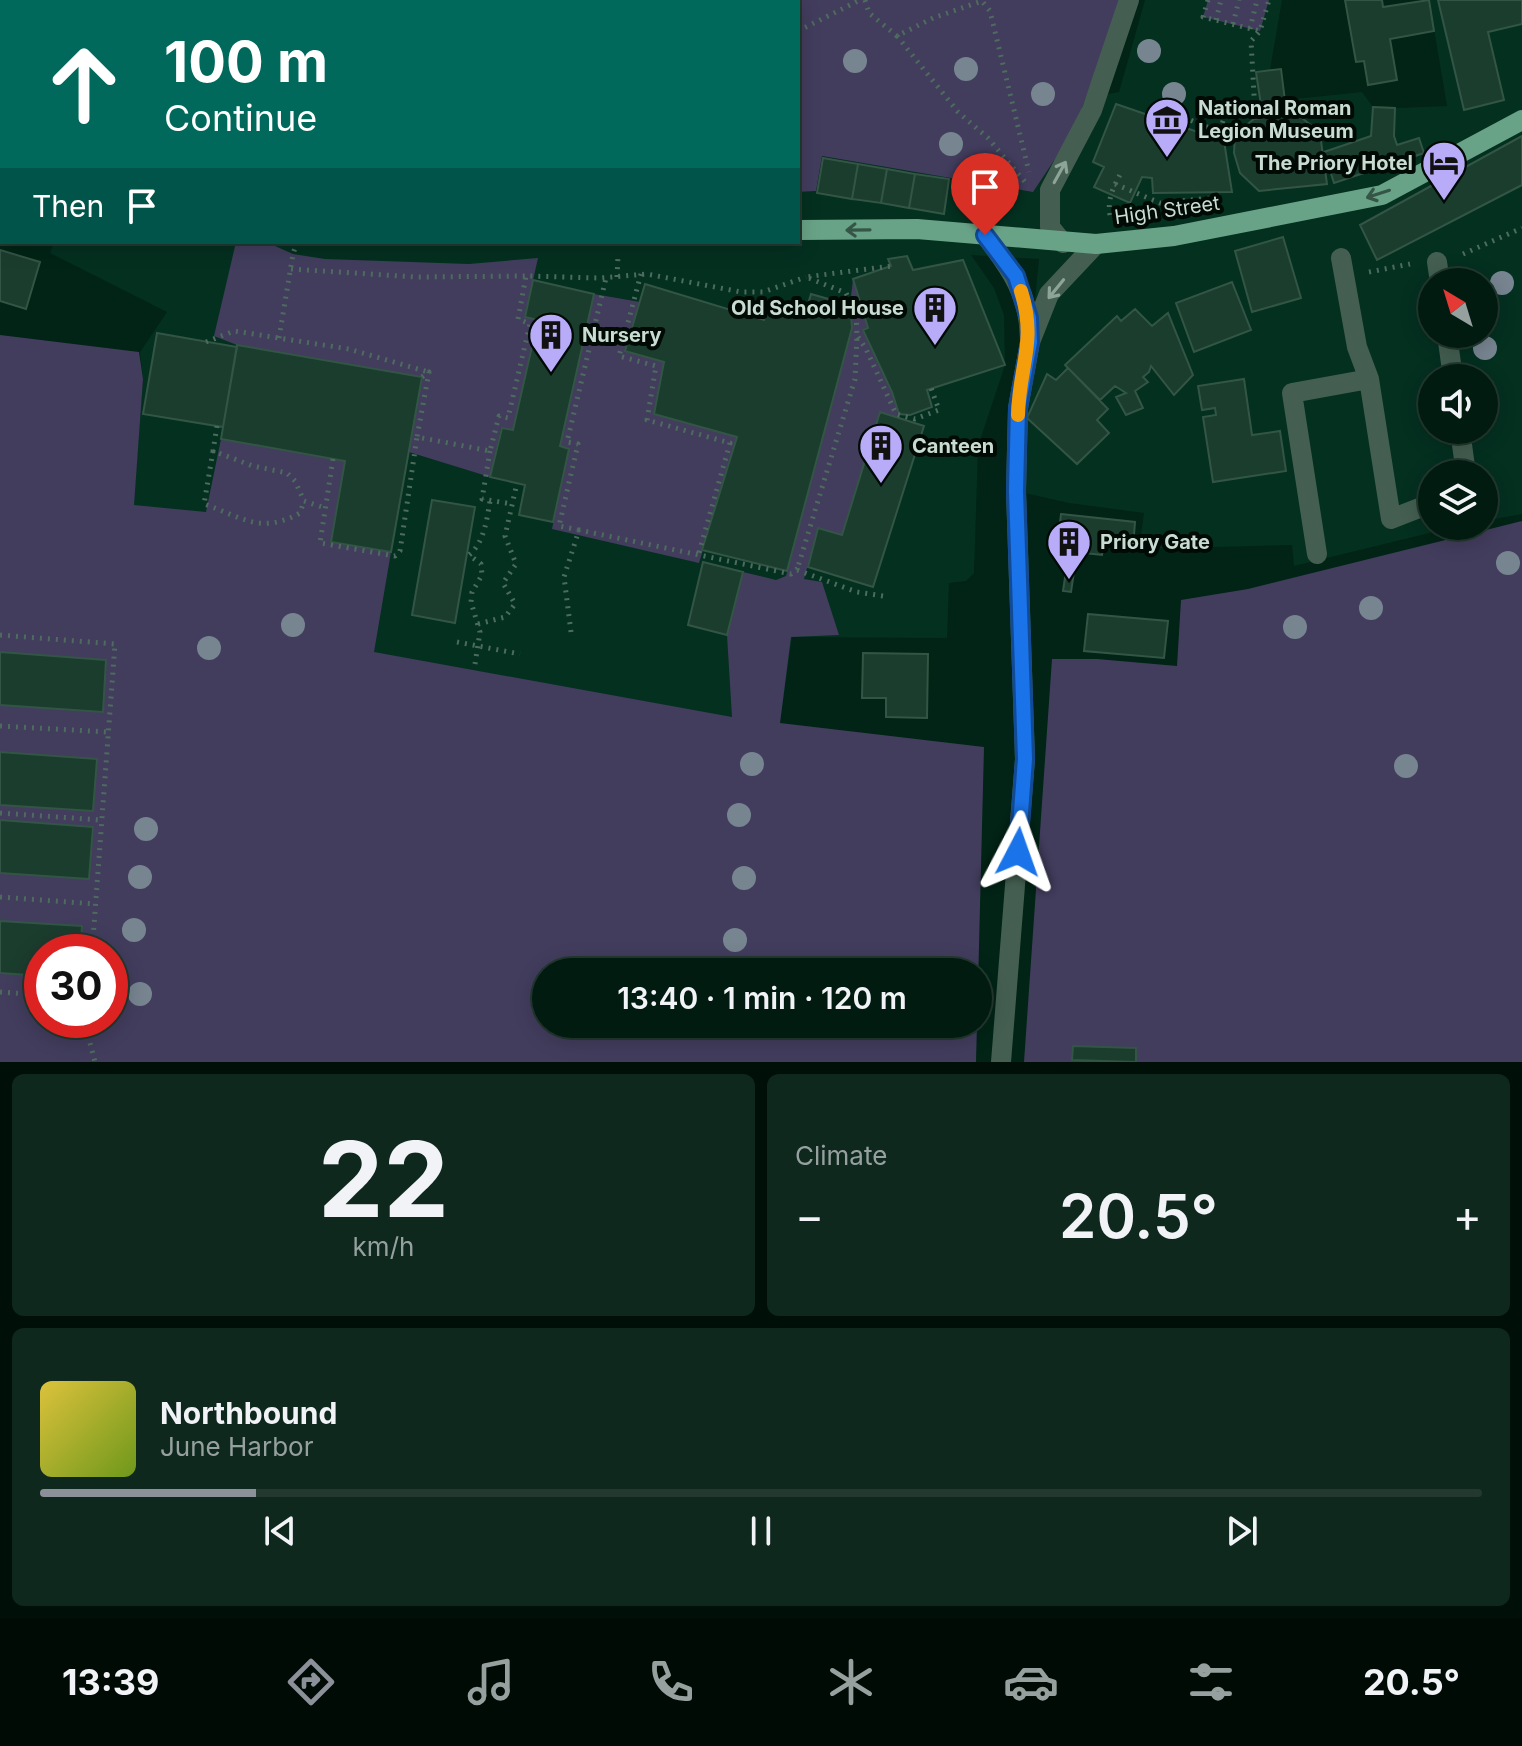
<!DOCTYPE html>
<html lang="en">
<head>
<meta charset="utf-8">
<style>
	:root { --surface:#011b10; --page:#0f281e; --text:#f1f3f6; --muted:#96a19f; --line:#233930; --accent:#8c9099 }
	body { margin:0; font-family:Inter,sans-serif; background:var(--page); color:var(--text); height:100vh; display:flex; flex-direction:column; font-size:30px; white-space:nowrap }
	* { box-sizing:border-box; margin:0 }
	p { font-size:26px; color:var(--muted) }
	.icon { flex:none; width:44px; height:44px; fill:none; stroke:currentColor; stroke-width:2; stroke-linecap:round; stroke-linejoin:round }
	.map { position:relative; height:1062px; overflow:hidden }
	.sheet { display:flex; flex-direction:column; gap:12px; padding:12px; background:#010f09; flex:1 }
	.sheet>* { flex:none }
	.guide { position:absolute; left:0px; top:0px; width:800px; height:244px; box-shadow:0 4px 20px #0003,0 0 0 2px var(--line); background:#00695c; color:#fff; overflow:hidden }
	.needle { width:52px; rotate:322deg }
	.tools { position:absolute; left:1418px; top:268px; display:grid; gap:16px }
	.tools a { display:grid; place-items:center; width:80px; height:80px; border-radius:50%; background:var(--surface); box-shadow:0 4px 20px #0003,0 0 0 2px var(--line); font-size:40px }
	.speed { position:absolute; left:24px; top:934px; display:flex; gap:16px; font-size:40px; font-weight:700; text-align:center }
	.speed>* { display:grid; place-content:center; width:104px; height:104px; border-radius:50%; background:var(--surface); box-shadow:0 4px 20px #0003,0 0 0 2px var(--line); line-height:1 }
	.speed .limit { border:12px solid #d22; background:#fff; color:#111 }
	.pin { position:absolute; display:grid; place-items:center; width:68px; height:68px; color:#fff; margin:-82px -34px; border-radius:50% 50% 50% 0; rotate:-45deg; box-shadow:0 0 8px #0007 }
	.pin .icon { rotate:45deg }
	.me { position:absolute; width:88px; margin:-44px; rotate:4deg; stroke-linejoin:round; filter:drop-shadow(0 0 6px #0008) }
	.turn { display:flex; align-items:center; gap:28px; height:168px; padding:0 32px; font-size:36px }
	.turn .icon { width:104px; height:104px; stroke-width:2.5 }
	.turn b { display:block; font-size:56px; line-height:68px }
	.then { display:flex; align-items:center; height:76px; padding:0 32px; background:#0003; gap:16px; font-size:30px }
	.big { font-size:60px; font-weight:600; line-height:1.1 }
	.sheet .card { flex:1; display:flex; flex-direction:column; justify-content:center; gap:12px; min-width:0; padding:0 28px; border-radius:12px; background:var(--page) }
	.sheet .dial { align-items:center; gap:0 }
	.dial b { font-size:104px; line-height:1 }
	.song { display:flex; align-items:center; gap:24px }
	.cover { width:96px; height:96px; border-radius:12px; background:linear-gradient(135deg,hsl(50 70% 55%),hsl(80 70% 35%)) }
	.played { height:8px; border-radius:4px; background:linear-gradient(90deg,var(--accent) 15%,var(--line) 15%) }
	.keys { display:flex; justify-content:space-around; direction:ltr }
	.heat { display:flex; justify-content:space-between; align-items:center; font-size:44px; direction:ltr }
	.sheet .tiles { flex:1; display:grid; gap:12px; grid-template-columns:1fr 1fr }
	.card:last-child { grid-column:span 2 }
	.trip { position:absolute; left:532px; top:958px; width:460px; height:80px; border-radius:40px; background:var(--surface); box-shadow:0 4px 20px #0003,0 0 0 2px var(--line); font-weight:600; line-height:80px; text-align:center }
	.dock { display:flex; height:128px; justify-content:space-around; align-items:center; background:#000b06; color:var(--muted) }
	.dock .icon { width:56px; height:56px }
	.dock .active { color:var(--accent) }
	.dock b { font-size:36px; color:var(--text) }
	.map>svg:first-child { display:block }
	.built { fill:#043020; fill-rule:evenodd }
	.green { fill:#423d5d; fill-rule:evenodd }
	.building { fill:#1b3d2e; stroke:#335545; stroke-width:2 }
	.lines { fill:none; stroke-linecap:round; stroke-linejoin:round }
	.path { stroke:#4e6b5f; stroke-width:5; stroke-dasharray:2 6; stroke-linecap:butt }
	.minor { stroke:#445f52; stroke-width:20 }
	.major { stroke:#69a387; stroke-width:20 }
	.tree { fill:#778591 }
	.oneway { stroke:#8da498 }
	.oneway2 { stroke:#355646 }
	.route-casing { stroke:#114b97; stroke-width:20 }
	.route { stroke:#1a73e8; stroke-width:14 }
	.slow { stroke:#f59e0b; stroke-width:14 }
	.labels { text-anchor:middle; stroke-width:8; stroke-linejoin:round; paint-order:stroke }
	.poi-label { font-size:20px; font-weight:bold; fill:#c9dcd2; stroke:#010a05; text-anchor:start }
	.street-label { font-size:20px; fill:#c9dcd2; stroke:#010a05 }
</style>
</head>
<body>
<div class="map">
<svg width="1522" height="1062" viewBox="0 0 1522 1062">
	<rect width="100%" height="100%" fill="#012416"/>
	<path class="built" d="M 1,0 L 702,0 L 702,2 L 2,2 Z
		M 1145,0 L 1282,0 L 1270,70 L 1281,69 L 1285,100 L 1362,92 L 1373,107 L 1395,108 L 1447,106 L 1429,0 L 1522,0 L 1522,514 L 1484,521 L 1484,474 L 1432,474 L 1432,526 L 1458,526 L 1294,566 L 1292,545 L 1139,549 L 1144,513 L 1069,503 L 1016,491 L 1039,259 L 971,255 L 994,288 L 1004,315 L 1005,365 L 978,446 L 974,573 L 966,581 L 949,583 L 947,638 L 792,637 L 780,723 L 546,972 L 546,1024 L 231,1062 L 110,1020 L 110,952 L 99,952 L 143,379 L 140,352 L 167,312 L 50,253 L 54,242 L 798,242 L 798,192 L 816,191 L 821,156 L 949,177 L 1086,98 L 1119,92 ZM 1432,282 L 1484,282 L 1484,334 L 1432,334 ZM 1432,378 L 1484,378 L 1484,430 L 1432,430 Z"/>
	<path class="green" d="M 702,0 L 1122,0 L 1073,132 L 1033,192 L 822,156 L 816,191 L 798,192 L 798,2 Z
		M 1208,0 L 1269,0 L 1260,31 L 1203,17 Z
		M 236,242 L 266,242 L 293,254 L 325,259 L 469,264 L 538,258 L 525,316 L 538,320 L 513,430 L 501,428 L 490,477 L 409,452 L 422,377 L 237,345 L 214,336 Z
		M 853,279 L 868,328 L 863,330 C 875,356 899,389 898,418 L 842,535 L 818,528 L 804,579 L 822,582 L 839,635 L 791,637 L 780,723 L 984,747 L 978,986 L 978,972 L 546,972 L 546,1024 L 977,1024 L 976,1062 L 0,1062 L 0,335 L 139,352 L 143,379 L 134,505 L 206,512 L 221,439 L 345,461 L 331,541 L 391,552 L 374,652 L 732,717 L 727,635 L 743,572 L 776,580 L 786,576 L 852,328 L 850,305 ZM 42,952 L 110,952 L 110,1020 L 42,1020 Z
		M 594,294 L 640,302 L 625,350 L 664,362 L 654,414 L 737,437 L 699,563 L 552,529 L 569,449 L 560,446 Z
		M 1522,521 L 1522,1062 L 1024,1062 L 1052,659 L 1097,659 L 1177,666 L 1181,600 L 1248,589 Z"/>
	<path class="building" d="M 1345,0 L 1382,0 L 1383,7 L 1429,0 L 1434,31 L 1390,39 L 1397,80 L 1368,85 L 1364,61 L 1356,62 Z
		M 1438,0 L 1522,0 L 1522,24 L 1488,32 L 1504,100 L 1464,110 Z
		M 1281,69 L 1286,109 L 1262,112 L 1256,72 Z
		M 1116,104 L 1224,141 L 1232,192 L 1153,193 L 1152,178 L 1142,177 L 1130,203 L 1094,187 L 1104,167 L 1093,162 Z
		M 1373,107 L 1395,108 L 1394,136 L 1397,145 L 1419,138 L 1424,153 L 1334,183 L 1324,152 L 1371,136 Z
		M 1287,116 L 1302,118 L 1313,127 L 1321,141 L 1327,184 L 1259,191 L 1240,173 L 1234,153 L 1235,134 L 1254,119 Z
		M 1522,136 L 1522,185 L 1377,260 L 1360,225 Z
		M 823,158 L 858,164 L 852,199 L 817,193 Z
		M 858,164 L 887,169 L 881,203 L 852,199 Z
		M 887,169 L 915,174 L 909,208 L 881,203 Z
		M 915,174 L 949,179 L 944,214 L 909,208 Z
		M 1283,237 L 1301,298 L 1252,312 L 1235,251 Z
		M 0,250 L 40,262 L 26,309 L 0,301 Z
		M 907,256 L 913,270 L 963,260 L 1005,365 L 927,390 L 932,407 L 910,415 L 899,414 L 892,392 L 863,330 L 868,328 L 853,279 L 891,266 L 888,259 Z
		M 533,280 L 594,294 L 560,446 L 569,449 L 553,522 L 519,515 L 525,485 L 490,477 L 502,428 L 513,430 L 538,320 L 525,317 Z
		M 1232,282 L 1251,330 L 1194,352 L 1176,303 Z
		M 645,284 L 764,320 L 769,308 L 805,314 L 811,294 L 850,305 L 852,328 L 787,571 L 702,550 L 737,437 L 654,414 L 664,362 L 625,351 Z
		M 1135,309 L 1152,326 L 1168,313 L 1193,375 L 1174,395 L 1151,366 L 1149,372 L 1143,377 L 1148,382 L 1135,391 L 1143,408 L 1126,415 L 1116,397 L 1126,393 L 1115,386 L 1100,400 L 1065,365 L 1117,316 L 1121,321 Z
		M 157,333 L 237,347 L 223,427 L 143,414 Z
		M 237,345 L 422,377 L 391,552 L 331,542 L 345,461 L 221,439 Z
		M 1068,368 L 1108,409 L 1097,420 L 1109,433 L 1077,464 L 1027,418 L 1047,374 L 1056,380 Z
		M 1244,379 L 1252,435 L 1280,431 L 1286,471 L 1213,482 L 1203,417 L 1216,415 L 1215,408 L 1202,410 L 1198,386 Z
		M 880,412 L 924,426 L 873,587 L 808,567 L 818,528 L 842,535 Z
		M 432,500 L 475,507 L 455,623 L 412,615 Z
		M 1061,514 L 1135,522 L 1133,548 L 1103,544 L 1102,555 L 1057,550 Z
		M 1069,551 L 1077,552 L 1071,592 L 1063,591 Z
		M 703,562 L 743,572 L 727,635 L 688,625 Z
		M 1088,614 L 1168,621 L 1164,658 L 1084,651 Z
		M 0,652 L 106,660 L 103,712 L 0,705 Z
		M 863,653 L 928,654 L 927,718 L 886,717 L 886,698 L 862,698 Z
		M 0,752 L 97,759 L 93,811 L 0,805 Z
		M 0,820 L 93,827 L 89,879 L 0,873 Z
		M 0,921 L 82,926 L 80,952 L 42,952 L 42,976 L 0,973 Z
		M 1073,1046 L 1136,1048 L 1136,1062 L 1072,1060 Z"/>
	<g class="lines">
		<path class="path" d="M 48,0 L 50,2
			M 249,0 L 249,2
			M 775,0 L 775,2
			M 865,0 L 869,13 L 897,36 L 933,18 L 982,1 L 990,11 L 1029,172
			M 1208,0 L 1203,17 L 1260,31
			M 349,2 L 349,0
			M 1216,20 L 1221,0
			M 1233,24 L 1239,0
			M 1250,29 L 1257,0
			M 798,31 L 860,0
			M 897,36 L 958,112 L 988,138 L 1025,182
			M 1174,124 L 1178,115 L 1219,132 L 1226,113 L 1255,112 L 1251,41 L 1260,31 L 1269,0
			M 1115,184 L 1160,203 L 1222,197
			M 1110,215 C 1107,198 1114,186 1122,171
			M 1463,254 L 1522,228
			M 291,269 L 416,277 L 526,276
			M 1369,272 L 1410,264
			M 641,274 L 619,356 L 656,366 L 647,420 L 730,443 L 698,556
			M 617,277 L 618,256
			M 858,337 L 866,349 L 896,414 L 915,419 L 939,410 L 931,388
			M 279,338 L 293,254 L 297,242
			M 206,342 L 234,331 L 349,349 L 428,372
			M 422,377 L 429,372 L 417,437 L 490,451 L 499,416 L 508,418 L 530,324 L 518,319 L 526,276 L 600,278 L 647,274 L 741,292 L 763,292 L 806,277
			M 217,426 L 213,451 L 253,466 L 287,473 L 295,481 L 304,501 L 325,508
			M 213,451 L 204,504 C 242,517 260,535 300,513 L 304,501
			M 490,451 L 482,499 L 512,504
			M 333,459 L 320,543 L 395,556 L 400,551 L 417,437
			M 579,530 L 559,526 L 578,444 L 567,442 L 606,278
			M 883,596 L 857,592 L 797,570 L 855,379 L 857,336 L 856,312 L 846,293 L 806,277 L 891,266
			M 478,624 L 505,617 L 515,604 L 503,583 L 516,564 L 505,536 L 517,483
			M 571,632 L 564,577 L 579,530 L 791,574 L 798,568
			M 0,635 L 115,644 L 92,952
			M 457,642 L 520,654
			M 475,664 L 480,632 L 471,602 L 472,592 L 482,575 L 481,564 L 469,555 C 484,543 487,519 490,501
			M 0,726 L 108,732
			M 0,813 L 101,820
			M 0,897 L 95,904
			M 0,992 L 42,995
			M 84,1020 L 95,1062"/>
		<path class="minor" d="M 518,0 L 518,2
			M 985,235 C 1011,269 1029,294 1030,338
			M 1063,243 L 1050,227 L 1050,190 L 1092,110 L 1129,0
			M 1341,258 L 1357,347 L 1369,379 L 1391,519 L 1432,503
			M 1437,262 L 1440,282
			M 1447,334 L 1453,378
			M 1460,430 L 1466,474
			M 1317,554 L 1292,393 L 1369,379
			M 1001,1062 L 1025,759 L 1016,491 L 1018,408 L 1030,342 L 1049,294 L 1096,244"/>
		<path class="major" d="M 104,0 L 106,2
			M 798,230 L 917,229 L 1096,244 L 1174,236 L 1382,195 L 1522,120"/>
	</g>
	<g class="tree">
		<circle cx="1149" cy="51" r="12"/>
		<circle cx="855" cy="61" r="12"/>
		<circle cx="966" cy="69" r="12"/>
		<circle cx="1043" cy="94" r="12"/>
		<circle cx="1174" cy="94" r="12"/>
		<circle cx="951" cy="144" r="12"/>
		<circle cx="1502" cy="283" r="12"/>
		<circle cx="1485" cy="348" r="12"/>
		<circle cx="1508" cy="563" r="12"/>
		<circle cx="1371" cy="608" r="12"/>
		<circle cx="293" cy="625" r="12"/>
		<circle cx="1295" cy="627" r="12"/>
		<circle cx="209" cy="648" r="12"/>
		<circle cx="752" cy="764" r="12"/>
		<circle cx="1406" cy="766" r="12"/>
		<circle cx="739" cy="815" r="12"/>
		<circle cx="146" cy="829" r="12"/>
		<circle cx="140" cy="877" r="12"/>
		<circle cx="744" cy="878" r="12"/>
		<circle cx="134" cy="930" r="12"/>
		<circle cx="735" cy="940" r="12"/>
		<circle cx="140" cy="994" r="12"/>
	</g>
	<defs><path id="oneway-shaft" d="M-6 0H5M1.5-3L5.5 0L1.5 3" fill="none" stroke-width="1.6" stroke-linecap="round" stroke-linejoin="round" transform="scale(2)"/></defs>
	<g class="oneway">
		<use href="#oneway-shaft" transform="translate(1060 172) rotate(-61)"/>
		<use href="#oneway-shaft" transform="translate(1056 289) rotate(129)"/>
	</g>
	<g class="oneway2">
		<use href="#oneway-shaft" transform="translate(1378 194) rotate(162)"/>
		<use href="#oneway-shaft" transform="translate(858 230) rotate(179)"/>
	</g>
	<g class="lines">
		<g class="route-casing">
			<path id="route" d="M 985,235 L 1016,276 L 1029,318 L 1030,342 L 1018,408 L 1016,491 L 1025,759 L 1018,852"/>
		</g>
		<use href="#route" class="route"/>
		<path class="slow" d="M 1018,415 C 1019,366 1037,342 1021,291"/>
	</g>
	<defs>
		<g id="museum-pin" transform="scale(2.3)"><path d="M0 17L-7.5 6A9.5 9.5 0 1 1 7.5 6Z" fill="#b8abf7" stroke="#010a05"/><path d="M0-6L6-3V-2H-6V-3ZM-5-1h2V3h-2ZM-1-1h2V3h-2ZM3-1h2V3H3ZM-6 4H6V6H-6Z" fill="#111"/></g>
		<g id="hotel-pin" transform="scale(2.3)"><path d="M0 17L-7.5 6A9.5 9.5 0 1 1 7.5 6Z" fill="#b8abf7" stroke="#010a05"/><path d="M-6-4.5h1.5V1H6V5H4.5V3h-9V5H-6ZM-4 0a1.8 1.8 0 1 1 3.6 0ZM.5 0V-2.5h3Q6-2.5 6 0Z" fill="#111"/></g>
		<g id="building-pin" transform="scale(2.3)"><path d="M0 17L-7.5 6A9.5 9.5 0 1 1 7.5 6Z" fill="#b8abf7" stroke="#010a05"/><path d="M-4-6H4V6H1V3H-1V6H-4ZM-2.5-4.3h1.7v1.8h-1.7ZM.8-4.3h1.7v1.8H.8ZM-2.5-1h1.7V.8h-1.7ZM.8-1h1.7V.8H.8Z" fill="#111"/></g>
	</defs>
	<g fill-rule="evenodd">
		<use href="#museum-pin" x="1167" y="120"/>
		<use href="#hotel-pin" x="1444" y="163"/>
		<use href="#building-pin" x="935" y="308"/>
		<use href="#building-pin" x="551" y="335"/>
		<use href="#building-pin" x="881" y="446"/>
		<use href="#building-pin" x="1069" y="542"/>
	</g>
	<g class="labels">
		<g class="poi-label">
			<text x="1198" y="115">National Roman<tspan x="1198" dy="23">Legion Museum</tspan></text>
			<text x="1413" y="170" text-anchor="end">The Priory Hotel</text>
			<text x="904" y="315" text-anchor="end">Old School House</text>
			<text x="582" y="342">Nursery</text>
			<text x="912" y="453">Canteen</text>
			<text x="1100" y="549">Priory Gate</text>
		</g>
		<g class="street-label">
			<text transform="translate(1167 210) rotate(-8)" y="7">High Street</text>
		</g>
	</g>
</svg>
<div class="tools">
<a><svg class="needle" viewBox="-14 -14 28 28"><path d="M0-13l5 13h-10z" fill="#e53935"/><path d="M0 13l5-13h-10z" fill="#96a19f"/></svg></a>
<a><svg class="icon" aria-label="sound" viewBox="0 0 24 24"><path d="M4 9h4l5-4v14l-5-4H4zM17 9q2 3 0 6"/></svg></a>
<a><svg class="icon" aria-label="layers" viewBox="0 0 24 24"><path d="M12 4l9 5-9 5-9-5zM3 14l9 5 9-5"/></svg></a>
</div>
<div class="speed"><div class="limit">30</div></div>
<div class="pin" style="left:985px;top:235px;background:#d93025"><svg class="icon" aria-label="arrive" viewBox="0 0 24 24"><path d="M6 21V4h12l-3 4 3 4H6"/></svg></div>
<svg class="me" style="left:1018px;top:852px" viewBox="-20 -20 40 40"><path d="M0-17L14 15 0 8-14 15z" fill="#1a73e8" stroke="#fff" stroke-width="4"/></svg>
<div class="trip">13:40 · 1 min · 120 m</div>
<div class="guide">
<div class="turn"><svg class="icon" aria-label="ahead" viewBox="0 0 24 24"><path d="M12 20V5M6 11l6-6 6 6"/></svg><div><b>100 m</b>Continue</div></div>
<div class="then">Then<svg class="icon" aria-label="arrive" viewBox="0 0 24 24"><path d="M6 21V4h12l-3 4 3 4H6"/></svg></div>
</div>
</div>
<section class="sheet">
<div class="tiles">
<div class="card dial"><b>22</b><p>km/h</p></div>
<div class="card"><p>Climate</p>
<div class="heat"><a>−</a><b class="big">20.5°</b><a>+</a></div>
</div>
<div class="card">
<div class="song"><i class="cover"></i><div><b>Northbound</b><p>June Harbor</p></div></div>
<div class="played"></div>
<div class="keys"><svg class="icon" aria-label="previous" viewBox="0 0 24 24"><path d="M18 5L8 12l10 7zM5 5v14"/></svg><svg class="icon" aria-label="pause" viewBox="0 0 24 24"><path d="M8 5v14M16 5v14"/></svg><svg class="icon" aria-label="next" viewBox="0 0 24 24"><path d="M6 5l10 7-10 7zM19 5v14"/></svg></div>
</div>
</div>
</section>
<nav class="dock">
<b>13:39</b>
<svg class="icon active" aria-label="directions" viewBox="0 0 24 24"><path d="M12 3l9 9-9 9-9-9zM9 14v-3h6M13 9l2 2-2 2"/></svg>
<svg class="icon" aria-label="music" viewBox="0 0 24 24"><path d="M9 18V5l10-2v13"/><circle cx="6" cy="18" r="3"/><circle cx="16" cy="16" r="3"/></svg>
<svg class="icon" aria-label="phone" viewBox="0 0 24 24"><path d="M5 4h4l2 5-3 2q2 4 5 5l2-3 5 2v4C11 20 4 13 5 4z"/></svg>
<svg class="icon" aria-label="climate" viewBox="0 0 24 24"><path d="M12 3v18M4 7l16 10M4 17L20 7"/></svg>
<svg class="icon" aria-label="car" viewBox="0 0 24 24"><path d="M5 17H2v-5l4-1 3-4h7l3 4 3 1v5h-3M9 17h6M6 11h13"/><circle cx="7" cy="17" r="2"/><circle cx="17" cy="17" r="2"/></svg>
<svg class="icon" aria-label="filters" viewBox="0 0 24 24"><path d="M4 7h16M4 17h16"/><circle cx="9" cy="7" r="2"/><circle cx="15" cy="17" r="2"/></svg>
<b>20.5°</b>
</nav>
</body>
</html>
